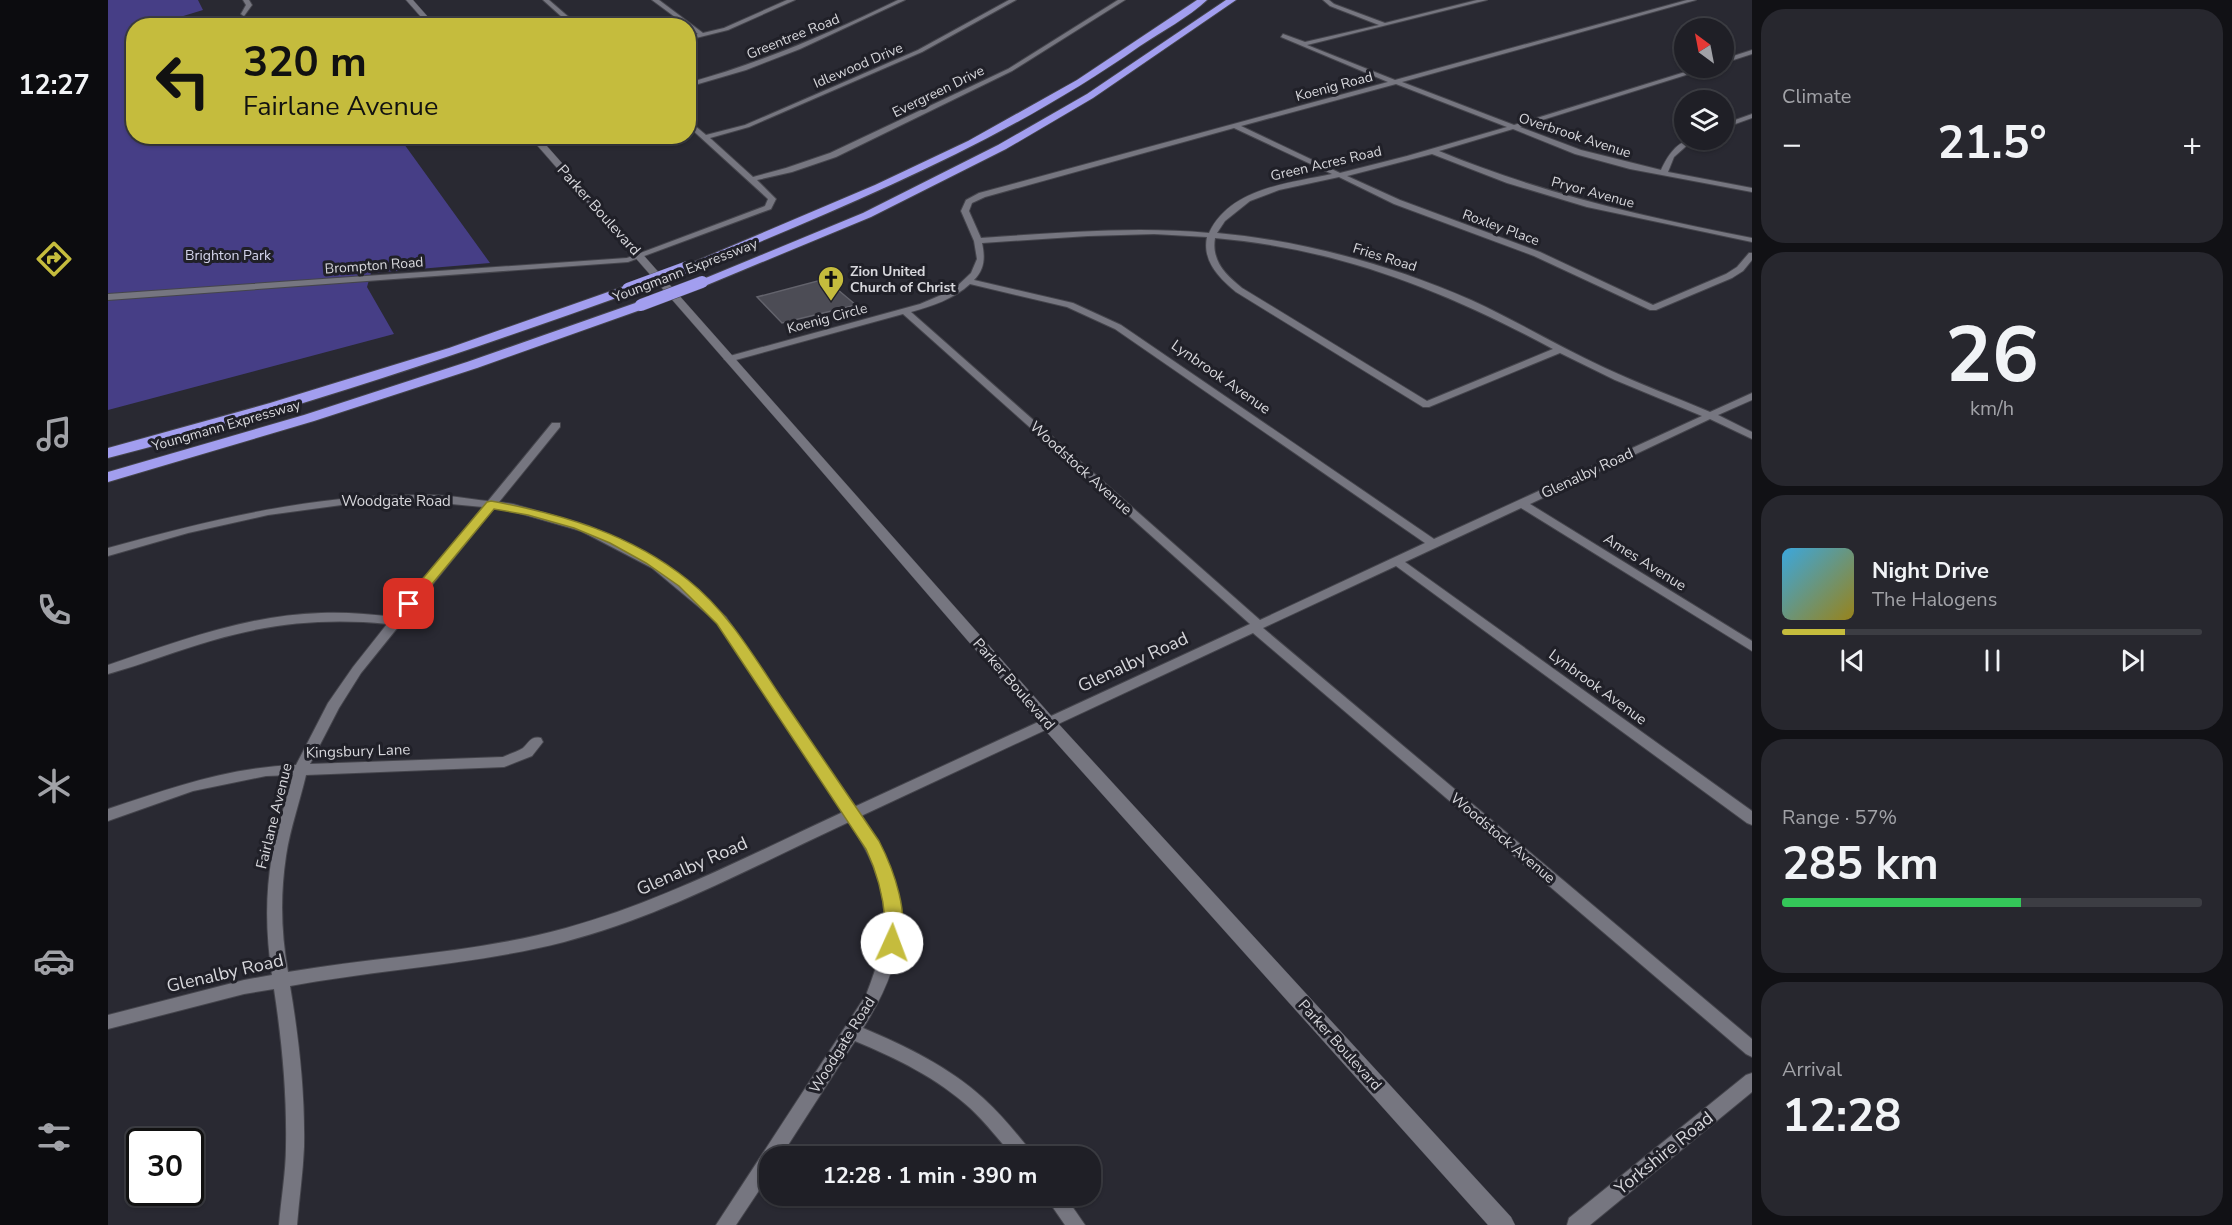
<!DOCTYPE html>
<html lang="en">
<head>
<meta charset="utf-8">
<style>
	:root { --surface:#1f1f26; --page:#27272e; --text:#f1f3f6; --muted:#a1a2a7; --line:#3c3d43; --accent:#c5bc3d }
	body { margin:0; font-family:"Nunito Sans",sans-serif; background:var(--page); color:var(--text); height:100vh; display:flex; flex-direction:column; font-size:22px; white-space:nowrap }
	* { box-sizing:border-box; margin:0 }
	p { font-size:20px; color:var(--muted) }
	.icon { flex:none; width:33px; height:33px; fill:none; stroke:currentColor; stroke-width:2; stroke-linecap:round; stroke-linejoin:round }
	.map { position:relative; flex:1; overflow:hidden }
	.side { display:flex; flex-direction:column; gap:9px; padding:9px; background:#111115; width:480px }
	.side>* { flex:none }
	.hud { position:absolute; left:18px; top:18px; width:570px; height:126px; border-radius:24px; box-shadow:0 2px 4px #0004,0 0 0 2px var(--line); background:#c5bc3d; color:#111; overflow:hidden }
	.needle { width:39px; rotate:328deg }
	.fabs { position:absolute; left:1566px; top:18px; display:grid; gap:12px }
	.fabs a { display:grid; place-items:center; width:60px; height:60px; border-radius:50%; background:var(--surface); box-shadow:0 2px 4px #0004,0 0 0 2px var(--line); font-size:30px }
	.speed { position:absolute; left:18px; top:1128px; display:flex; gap:12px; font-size:30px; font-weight:700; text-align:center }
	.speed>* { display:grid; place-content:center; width:78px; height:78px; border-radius:50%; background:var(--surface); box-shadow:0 2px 4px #0004,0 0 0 2px var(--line); line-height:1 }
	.speed .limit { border:3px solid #111; border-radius:9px; background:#fff; color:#111 }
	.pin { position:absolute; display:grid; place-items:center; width:51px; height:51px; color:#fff; margin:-26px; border-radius:12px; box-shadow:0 3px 9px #0006 }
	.me { position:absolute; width:66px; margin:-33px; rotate:2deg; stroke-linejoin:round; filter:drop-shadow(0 0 4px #0008) }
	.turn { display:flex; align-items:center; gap:21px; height:126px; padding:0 18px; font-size:27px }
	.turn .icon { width:78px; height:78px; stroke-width:2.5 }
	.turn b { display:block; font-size:42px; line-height:51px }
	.big { font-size:45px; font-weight:700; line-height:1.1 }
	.side .card { flex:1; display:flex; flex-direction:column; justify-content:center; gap:9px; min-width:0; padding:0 21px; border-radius:24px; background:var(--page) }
	.side .dial { align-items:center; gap:0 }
	.dial b { font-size:78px; line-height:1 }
	.song { display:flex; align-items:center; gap:18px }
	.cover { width:72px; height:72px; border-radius:9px; background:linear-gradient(135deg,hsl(200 70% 55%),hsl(50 70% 35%)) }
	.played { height:6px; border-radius:3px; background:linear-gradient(90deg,var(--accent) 15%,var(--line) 15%) }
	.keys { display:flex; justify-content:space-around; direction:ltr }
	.heat { display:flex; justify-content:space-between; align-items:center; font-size:33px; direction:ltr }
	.charge { height:9px; border-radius:4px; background:linear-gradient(90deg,#34c759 57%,var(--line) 0) }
	.trip { position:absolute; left:651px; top:1146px; width:342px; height:60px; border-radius:24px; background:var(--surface); box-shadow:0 2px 4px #0004,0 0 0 2px var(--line); font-weight:700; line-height:60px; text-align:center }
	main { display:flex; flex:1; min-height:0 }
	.tab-bar { display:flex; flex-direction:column; width:108px; justify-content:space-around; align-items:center; background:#0c0c0f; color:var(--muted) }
	.tab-bar .icon { width:42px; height:42px }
	.tab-bar .selected { color:var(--accent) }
	.tab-bar b { font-size:27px; color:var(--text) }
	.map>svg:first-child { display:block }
	.green { fill:#463e86 }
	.building { fill:#4c4c55; stroke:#63636c; stroke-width:1.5 }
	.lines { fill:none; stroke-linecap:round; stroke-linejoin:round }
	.minor-casing { stroke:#45454c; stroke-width:2 }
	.tertiary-casing { stroke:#45454c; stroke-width:1 }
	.motorway-casing { stroke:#45454c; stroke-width:2 }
	.minor { fill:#767680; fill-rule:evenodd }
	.tertiary { fill:#767680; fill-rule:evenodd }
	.motorway { fill:#a29eef; fill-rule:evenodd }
	.motorway-bridge-casing { stroke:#45454c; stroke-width:13; stroke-linecap:butt }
	.motorway-bridge { stroke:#a29eef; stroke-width:12 }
	.route { fill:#c5bc3d; stroke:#807a28; stroke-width:1.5 }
	.labels { text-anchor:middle; stroke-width:6; stroke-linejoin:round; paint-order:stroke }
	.far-street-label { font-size:14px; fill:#d7d7dc; stroke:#202028 }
	.far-park-label { font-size:14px; fill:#d5d5ec; stroke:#202028 }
	.far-poi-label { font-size:14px; font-weight:bold; fill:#d7d7dc; stroke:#202028; text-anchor:start }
	.street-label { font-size:15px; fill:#d7d7dc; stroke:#202028 }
	.near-street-label { font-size:18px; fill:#d7d7dc; stroke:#202028 }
</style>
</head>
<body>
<main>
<nav class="tab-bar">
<b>12:27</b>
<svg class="icon selected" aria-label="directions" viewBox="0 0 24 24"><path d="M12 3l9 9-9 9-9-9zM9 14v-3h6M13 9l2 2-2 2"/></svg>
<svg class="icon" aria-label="music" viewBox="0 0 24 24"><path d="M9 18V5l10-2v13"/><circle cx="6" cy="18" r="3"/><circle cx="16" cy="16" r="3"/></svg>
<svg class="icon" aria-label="phone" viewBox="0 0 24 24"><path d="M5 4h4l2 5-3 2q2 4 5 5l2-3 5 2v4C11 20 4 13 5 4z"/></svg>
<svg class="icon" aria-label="climate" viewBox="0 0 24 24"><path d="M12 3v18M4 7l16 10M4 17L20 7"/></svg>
<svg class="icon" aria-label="car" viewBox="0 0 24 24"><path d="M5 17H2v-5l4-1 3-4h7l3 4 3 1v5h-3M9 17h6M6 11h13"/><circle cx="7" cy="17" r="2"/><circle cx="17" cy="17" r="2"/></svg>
<svg class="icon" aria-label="filters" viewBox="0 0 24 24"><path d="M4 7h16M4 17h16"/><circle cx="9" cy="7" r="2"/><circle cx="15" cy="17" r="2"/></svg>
</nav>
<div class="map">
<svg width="1644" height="1225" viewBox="0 0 1644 1225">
	<rect width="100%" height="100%" fill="#292932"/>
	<path class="green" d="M 0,0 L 90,0 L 95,10 L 72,17 L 69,25 L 26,26 L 26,136 L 291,137 L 382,263 L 263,273 L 259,287 L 286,334 L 0,410 Z"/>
	<path class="building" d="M 717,279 L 748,305 L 674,323 L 649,297 Z"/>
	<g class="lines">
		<g class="minor-casing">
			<path id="minor" d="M 135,0 L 141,0 L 144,5 L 136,16 L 133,14 L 138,5 Z
				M 435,0 L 441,0 L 471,26 L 464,26 Z
				M 544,0 L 551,0 L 595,33 L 616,28 L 679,0 L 687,0 L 620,30 L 580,40 L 580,36 L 590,34 Z
				M 790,0 L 797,0 L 692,49 L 638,70 L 580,87 L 580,83 C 653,63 722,33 790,0 Z
				M 901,0 L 908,0 L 814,52 L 641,127 L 602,138 L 645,177 L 678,168 L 722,153 L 900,69 L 1010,0 L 1017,0 L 904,71 L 728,157 L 684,172 L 649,180 L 668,199 L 663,209 L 520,262 L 0,300 L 0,294 L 519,258 L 657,206 L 660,199 L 580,126 L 580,120 L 598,135 L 637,125 L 810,50 Z
				M 1215,0 L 1221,0 L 1226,4 L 1277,23 L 1369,0 L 1379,0 L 1199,45 L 1287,80 L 1579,0 L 1588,0 L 1294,82 L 1406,125 L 1590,68 L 1598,68 L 1597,69 L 1412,127 L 1473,150 L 1553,170 C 1559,157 1569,140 1585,140 L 1566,157 L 1560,172 L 1644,188 L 1644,192 L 1522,169 L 1467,154 L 1405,129 L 1331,151 C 1432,193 1537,217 1644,238 L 1644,242 L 1479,207 L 1399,183 L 1324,154 L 1239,176 L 1292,200 L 1432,252 L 1545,305 L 1618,274 L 1629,267 L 1641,253 L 1644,253 L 1644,260 L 1635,271 L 1624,278 L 1548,310 L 1542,310 L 1426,256 L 1286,204 L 1231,177 L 1171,190 L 1142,201 L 1117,221 L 1109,233 C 1196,241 1283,265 1363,300 C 1409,321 1451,347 1497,368 C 1531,384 1567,397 1602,412 L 1644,393 L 1644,400 L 1610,415 L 1644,432 L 1644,439 L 1602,419 L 1422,504 L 1644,641 L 1644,651 L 1413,508 L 1297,562 L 1644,811 L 1644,825 L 1639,823 L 1288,566 L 1155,628 L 1644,1039 L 1644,1057 L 1638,1054 L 1145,633 L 753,816 C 804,891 804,952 755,1028 C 798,1046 841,1067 875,1098 C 893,1114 907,1132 922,1150 L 925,1156 L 905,1156 C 891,1140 878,1123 862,1108 C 829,1078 788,1058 747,1041 L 673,1156 L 662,1156 L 662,1174 L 628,1225 L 608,1225 L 758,995 C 786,925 783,885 741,822 C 648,865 556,916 456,942 C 366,965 273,969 182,986 C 191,1039 197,1093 196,1147 C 195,1173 191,1199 189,1225 L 171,1225 C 173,1199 178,1172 178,1146 C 179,1093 174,1041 166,989 L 136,994 L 0,1029 L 0,1015 L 136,980 L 164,975 C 158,935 157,896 164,856 C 168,829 178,802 185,775 L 158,776 L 85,791 L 0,821 L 0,809 C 62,788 122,767 188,765 L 220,703 L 245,667 L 279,624 C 220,618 163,623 106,640 C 70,650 36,664 0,674 L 0,665 C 68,642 139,615 213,613 C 237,612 261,614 286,617 L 375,507 L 322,502 L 241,504 L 160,515 L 80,533 L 0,556 L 0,548 C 105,519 211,493 321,495 C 341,495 361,499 380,501 L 444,423 L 452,423 L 452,427 L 391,502 L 405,504 L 481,526 L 552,563 L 618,617 L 746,807 L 1142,624 L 795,314 L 624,361 L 621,362 L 616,359 L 618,357 L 812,304 L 845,290 L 863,273 L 869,259 L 866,241 L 853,211 L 858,200 L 871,193 L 1280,82 L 1173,37 L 1175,34 L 1197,42 L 1271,25 L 1222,6 ZM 1288,84 L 1399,127 L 1299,156 L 1232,173 L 1133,126 ZM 1126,128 L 1224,174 C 1181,183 1122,188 1101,233 C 1025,226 949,233 873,238 L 861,211 L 864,203 L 877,197 ZM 1046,234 L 1099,237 C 1094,261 1111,278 1128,292 L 1315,407 L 1321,407 L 1452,353 L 1507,380 L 1594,416 L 1326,539 L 1013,325 L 965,303 L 866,280 C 877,269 877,257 874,243 L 980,236 ZM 1107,238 C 1232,249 1335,290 1445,349 L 1319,401 L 1134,288 C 1118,275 1103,261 1107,238 ZM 862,284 L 959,307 L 1007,329 L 1317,543 L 1152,620 L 803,312 C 824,306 846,299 862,284 ZM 386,508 L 400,510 L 473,531 L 544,568 L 610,623 L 735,812 C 644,854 555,901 458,928 C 368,953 272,956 180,972 C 173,933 172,896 178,856 C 182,829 192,801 198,775 L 396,767 L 424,756 L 435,742 L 433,738 C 422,736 422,742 415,748 C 409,752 401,754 395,757 L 202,764 L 231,708 L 253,673 Z
				M 1644,50 L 1644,54 L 1616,63 L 1616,59 Z
				M 1644,114 L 1644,118 L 1616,128 L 1616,124 Z
				M 1644,1073 L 1644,1092 L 1482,1225 L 1459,1225 L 1461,1218 L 1638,1075 Z
				M 937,1196 L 957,1196 L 977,1225 L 957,1225 Z"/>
		</g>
		<g class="tertiary-casing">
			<path id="tertiary" d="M 298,0 L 305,0 L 328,26 L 321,26 Z
				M 421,136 L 430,136 L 947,720 L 1403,1217 L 1407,1225 L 1380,1225 L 935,728 L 691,445 Z"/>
		</g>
		<g class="motorway-casing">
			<path id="motorway" d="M 1089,0 L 1099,0 C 1081,17 1053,32 1032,46 C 894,143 739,206 584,270 L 580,271 L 574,267 L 767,185 L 860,141 L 969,80 Z
				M 1118,0 L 1128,0 L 985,98 L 898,149 L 763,217 L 599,285 L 589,285 L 588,282 L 755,213 L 890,145 L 979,94 Z
				M 520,285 L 525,286 L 526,289 L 525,292 C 352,354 178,413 0,458 L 0,448 L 162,403 L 341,348 Z
				M 533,301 L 540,305 L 538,308 L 369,368 L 206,421 L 0,482 L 0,472 L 196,415 L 359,362 Z"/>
		</g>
		<use href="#minor" class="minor"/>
		<use href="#tertiary" class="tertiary"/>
		<use href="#motorway" class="motorway"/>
		<g class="motorway-bridge-casing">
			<path id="motorway-bridge" d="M 520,289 L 580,267
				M 533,305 L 594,282"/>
		</g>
		<use href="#motorway-bridge" class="motorway-bridge"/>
	</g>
	<path class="route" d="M 383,501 C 454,514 523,534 580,580 C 620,612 645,655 673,697 C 706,745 738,793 771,841 C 785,868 804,918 790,948 L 784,951 L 778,948 C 773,939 777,930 777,920 C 775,894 769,872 758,849 L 609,624 L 571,586 L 538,563 L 502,543 L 466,528 L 420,515 L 386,509 L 305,607 L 296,607 L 294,604 L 296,601 L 379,502 Z"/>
	<defs>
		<g id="church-pin" transform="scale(1.35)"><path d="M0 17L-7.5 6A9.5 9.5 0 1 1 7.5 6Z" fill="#c5bc3d" stroke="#202028"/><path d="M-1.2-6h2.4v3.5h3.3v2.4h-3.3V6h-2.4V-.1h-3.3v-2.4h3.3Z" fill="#111"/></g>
	</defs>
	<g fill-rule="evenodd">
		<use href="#church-pin" x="723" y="279"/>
	</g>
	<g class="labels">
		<g class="far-street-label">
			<text transform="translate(685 36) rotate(-22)" y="5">Greentree Road</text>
			<text transform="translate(750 65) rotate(-23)" y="5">Idlewood Drive</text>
			<text transform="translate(1226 86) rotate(-15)" y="5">Koenig Road</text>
			<text transform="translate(830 91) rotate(-26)" y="5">Evergreen Drive</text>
			<text transform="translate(1467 135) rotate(18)" y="5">Overbrook Avenue</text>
			<text transform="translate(1218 163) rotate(-13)" y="5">Green Acres Road</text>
			<text transform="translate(1485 192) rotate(15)" y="5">Pryor Avenue</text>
			<text transform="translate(1393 227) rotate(20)" y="5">Roxley Place</text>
			<text transform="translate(1277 257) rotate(17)" y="5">Fries Road</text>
			<text transform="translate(266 265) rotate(-4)" y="5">Brompton Road</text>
			<text transform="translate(577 270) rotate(-21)" y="5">Youngmann Expressway</text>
			<text transform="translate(719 318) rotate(-15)" y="5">Koenig Circle</text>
			<text transform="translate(118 425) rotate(-16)" y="5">Youngmann Expressway</text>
		</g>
		<g class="far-park-label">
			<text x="120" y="260">Brighton Park</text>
		</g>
		<g class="far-poi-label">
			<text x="742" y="276">Zion United<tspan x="742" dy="16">Church of Christ</tspan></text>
		</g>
		<g class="street-label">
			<text transform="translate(491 210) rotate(48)" y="5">Parker Boulevard</text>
			<text transform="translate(1113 377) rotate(35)" y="5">Lynbrook Avenue</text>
			<text transform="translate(973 468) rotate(42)" y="5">Woodstock Avenue</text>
			<text transform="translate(1479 473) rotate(-25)" y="5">Glenalby Road</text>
			<text x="288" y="506">Woodgate Road</text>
			<text transform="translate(1537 562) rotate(32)" y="5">Ames Avenue</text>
			<text transform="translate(906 684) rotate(49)" y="5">Parker Boulevard</text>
			<text transform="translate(1490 687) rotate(36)" y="5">Lynbrook Avenue</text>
			<text transform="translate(250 751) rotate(-2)" y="5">Kingsbury Lane</text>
			<text transform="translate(166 816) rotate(-76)" y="5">Fairlane Avenue</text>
			<text transform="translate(1395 838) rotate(40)" y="5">Woodstock Avenue</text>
			<text transform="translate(734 1045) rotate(-58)" y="5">Woodgate Road</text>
			<text transform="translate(1232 1045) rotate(48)" y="5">Parker Boulevard</text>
		</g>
		<g class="near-street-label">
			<text transform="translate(1025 662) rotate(-25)" y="6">Glenalby Road</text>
			<text transform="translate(584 866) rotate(-24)" y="6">Glenalby Road</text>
			<text transform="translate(117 973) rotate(-13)" y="6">Glenalby Road</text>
			<text transform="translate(1556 1153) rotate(-39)" y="6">Yorkshire Road</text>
		</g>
	</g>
</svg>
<div class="fabs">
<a><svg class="needle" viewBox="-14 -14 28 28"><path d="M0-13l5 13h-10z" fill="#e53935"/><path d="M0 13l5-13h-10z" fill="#a1a2a7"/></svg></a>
<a><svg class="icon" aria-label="layers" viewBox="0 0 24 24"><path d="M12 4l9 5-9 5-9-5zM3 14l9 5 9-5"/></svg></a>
</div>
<div class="speed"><div class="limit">30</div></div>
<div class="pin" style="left:301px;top:604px;background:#d93025"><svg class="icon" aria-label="arrive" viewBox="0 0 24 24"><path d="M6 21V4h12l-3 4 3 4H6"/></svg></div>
<svg class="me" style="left:784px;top:943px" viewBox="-20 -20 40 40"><circle r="19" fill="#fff"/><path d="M0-13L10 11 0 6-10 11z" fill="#c5bc3d"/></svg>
<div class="trip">12:28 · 1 min · 390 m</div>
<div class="hud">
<div class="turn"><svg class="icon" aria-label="left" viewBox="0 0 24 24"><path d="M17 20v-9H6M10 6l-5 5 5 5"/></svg><div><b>320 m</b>Fairlane Avenue</div></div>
</div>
</div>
<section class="side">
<div class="card"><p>Climate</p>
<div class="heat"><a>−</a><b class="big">21.5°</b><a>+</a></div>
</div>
<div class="card dial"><b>26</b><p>km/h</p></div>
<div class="card">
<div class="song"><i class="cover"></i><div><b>Night Drive</b><p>The Halogens</p></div></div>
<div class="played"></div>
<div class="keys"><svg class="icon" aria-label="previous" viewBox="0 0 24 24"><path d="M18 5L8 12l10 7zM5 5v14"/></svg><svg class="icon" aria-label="pause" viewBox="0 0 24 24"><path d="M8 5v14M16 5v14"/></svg><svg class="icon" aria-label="next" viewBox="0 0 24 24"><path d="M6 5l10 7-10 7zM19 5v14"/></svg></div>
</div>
<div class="card"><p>Range · 57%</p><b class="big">285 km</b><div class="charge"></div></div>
<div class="card"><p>Arrival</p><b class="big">12:28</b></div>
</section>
</main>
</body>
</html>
